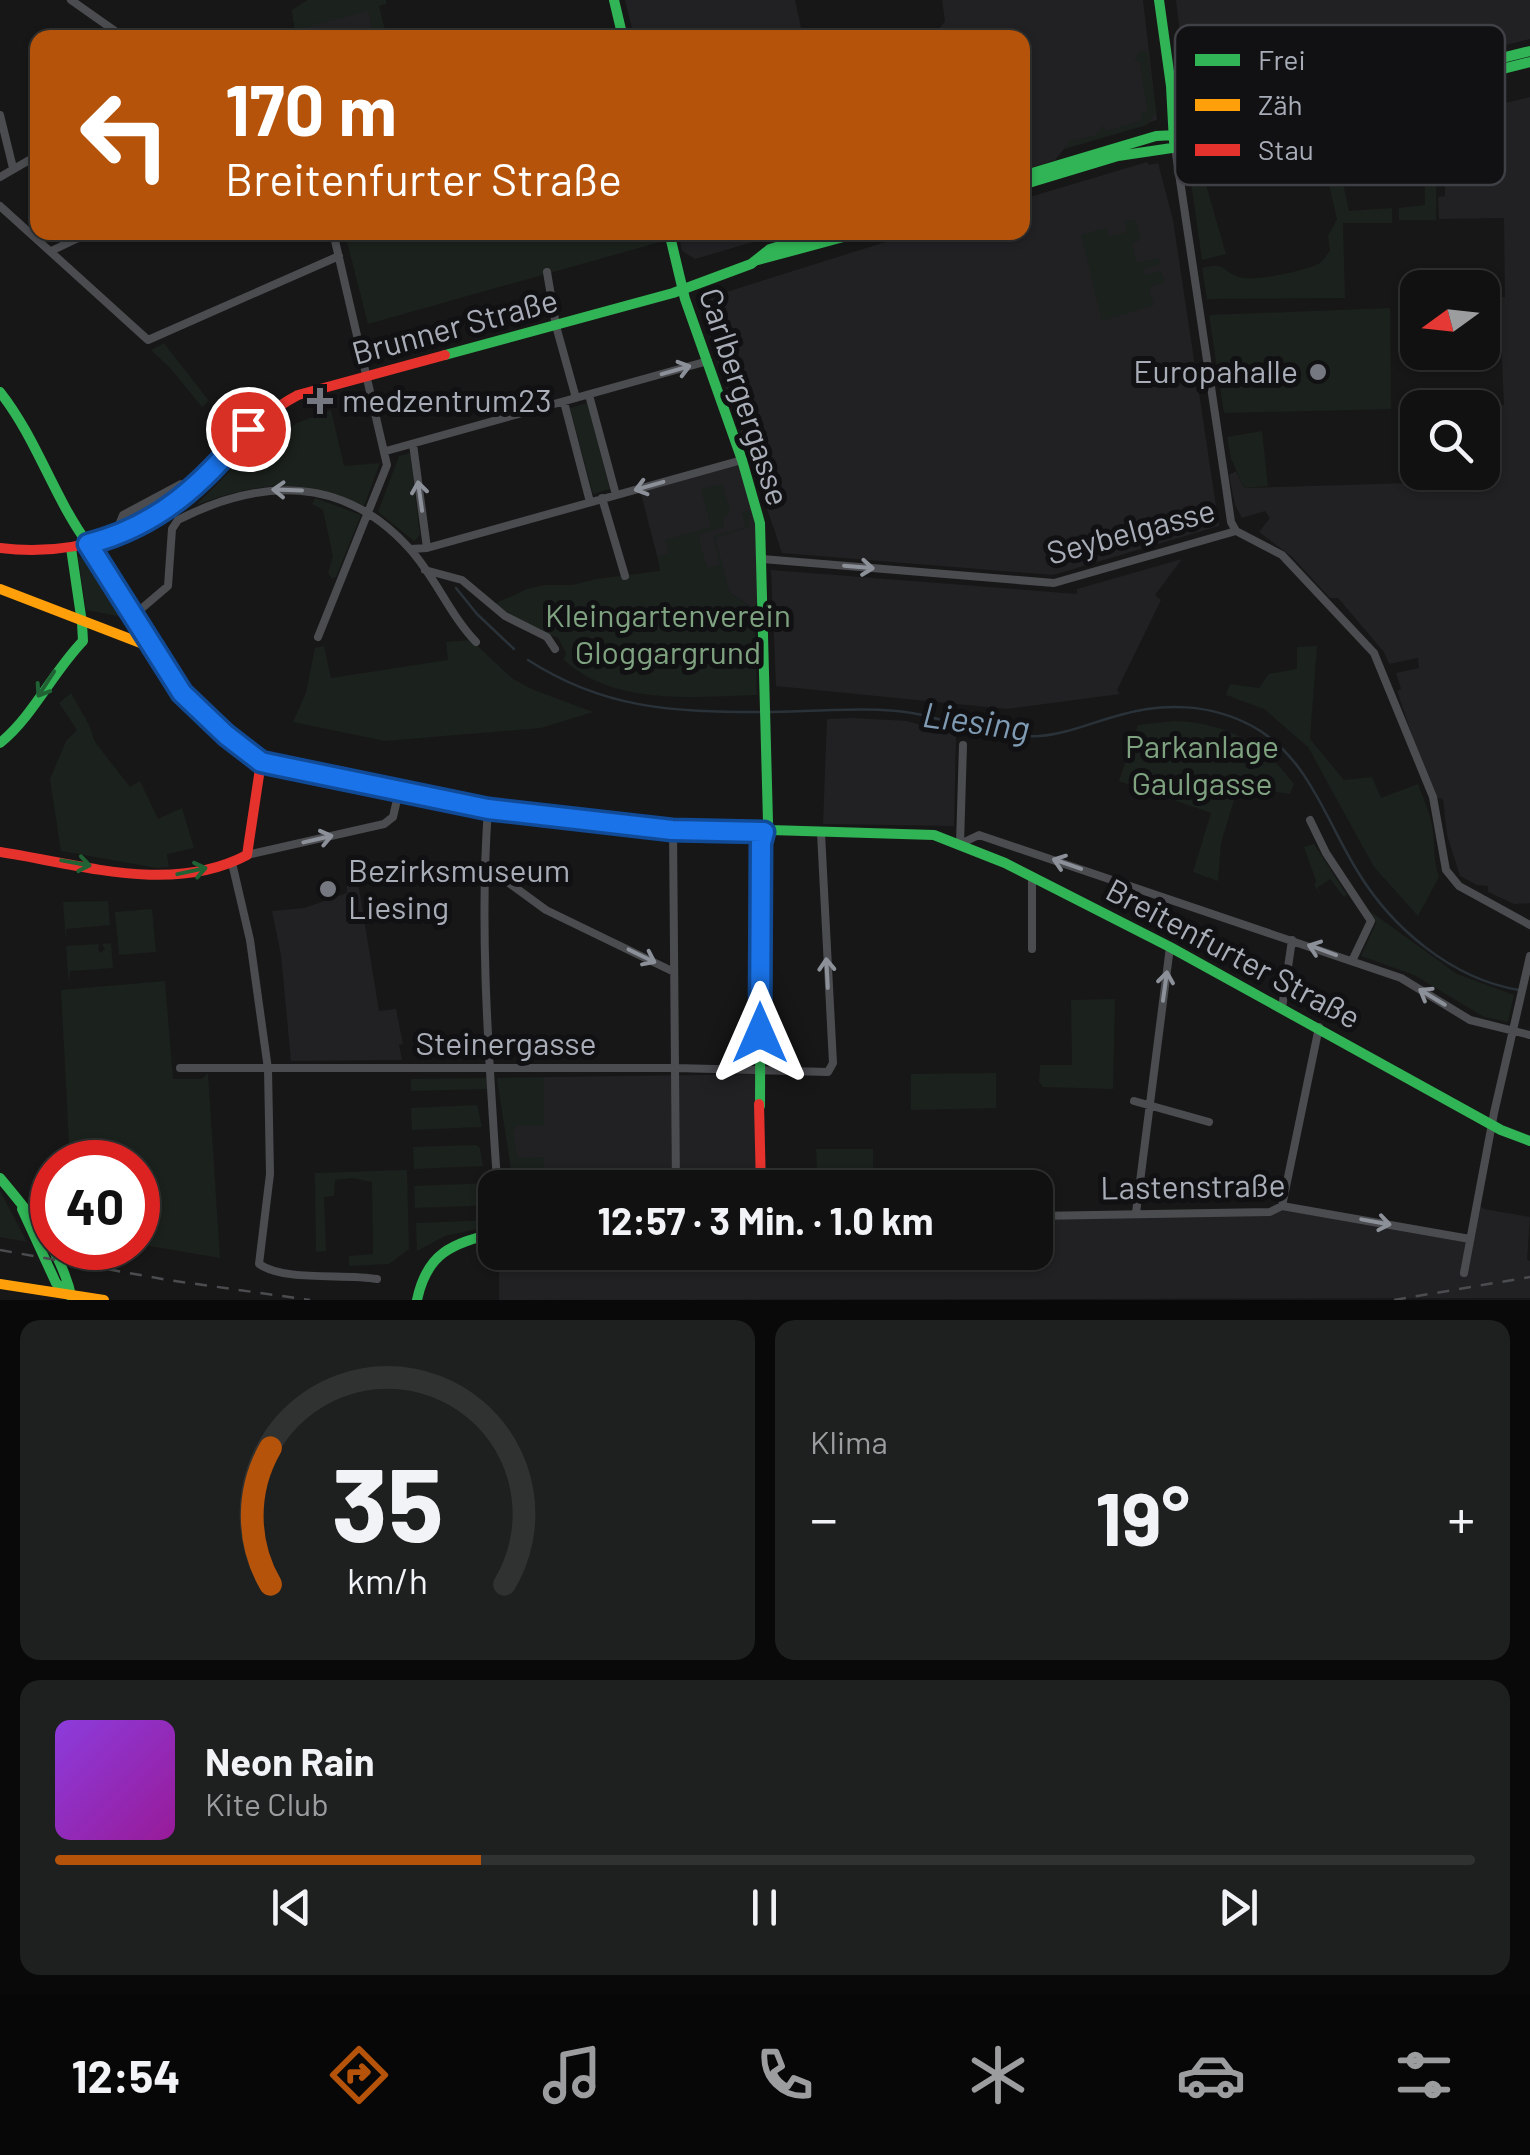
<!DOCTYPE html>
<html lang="de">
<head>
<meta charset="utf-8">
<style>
	:root { --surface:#111; --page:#1e1f1f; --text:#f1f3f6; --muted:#9c9d9f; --line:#303131; --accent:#b45309 }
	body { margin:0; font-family:Barlow,sans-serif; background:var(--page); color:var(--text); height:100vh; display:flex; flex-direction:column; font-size:38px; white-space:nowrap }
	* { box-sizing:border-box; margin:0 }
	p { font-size:32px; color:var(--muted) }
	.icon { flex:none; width:55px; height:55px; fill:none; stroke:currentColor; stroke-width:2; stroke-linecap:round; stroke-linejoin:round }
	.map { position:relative; height:1300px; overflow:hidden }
	.side { display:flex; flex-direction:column; gap:20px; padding:20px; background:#090909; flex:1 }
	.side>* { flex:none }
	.banner { position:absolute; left:30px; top:30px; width:1000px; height:210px; border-radius:20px; box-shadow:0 2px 8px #0004,0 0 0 2px var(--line); background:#b45309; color:#fff; overflow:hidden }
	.needle { width:65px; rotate:255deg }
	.tools { position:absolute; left:1400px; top:270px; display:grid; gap:20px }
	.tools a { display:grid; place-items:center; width:100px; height:100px; border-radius:20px; background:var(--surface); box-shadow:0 2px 8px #0004,0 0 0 2px var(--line); font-size:50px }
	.speed { position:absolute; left:30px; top:1140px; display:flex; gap:20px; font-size:50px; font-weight:700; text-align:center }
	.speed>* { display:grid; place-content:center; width:130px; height:130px; border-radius:50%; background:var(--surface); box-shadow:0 2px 8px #0004,0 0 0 2px var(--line); line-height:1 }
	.speed .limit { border:15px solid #d22; background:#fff; color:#111 }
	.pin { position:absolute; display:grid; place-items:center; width:85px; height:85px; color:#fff; margin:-42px; border:5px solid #fff; border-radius:50%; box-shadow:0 2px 10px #0007 }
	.me { position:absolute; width:110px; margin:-55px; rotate:0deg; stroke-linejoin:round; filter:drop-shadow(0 0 8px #0008) }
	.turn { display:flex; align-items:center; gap:35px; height:210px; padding:0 30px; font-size:45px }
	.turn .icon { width:130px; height:130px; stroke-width:2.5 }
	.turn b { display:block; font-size:70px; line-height:85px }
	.big { font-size:75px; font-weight:700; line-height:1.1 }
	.side .tile { flex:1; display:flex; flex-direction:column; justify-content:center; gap:15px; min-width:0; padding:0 35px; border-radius:20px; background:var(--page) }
	.side .dial { align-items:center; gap:0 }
	.dial svg { height:260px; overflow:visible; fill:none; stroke:var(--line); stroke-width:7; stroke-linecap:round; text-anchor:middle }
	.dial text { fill:var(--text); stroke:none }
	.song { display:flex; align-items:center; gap:30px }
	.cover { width:120px; height:120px; border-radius:15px; background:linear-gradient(135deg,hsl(270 70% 55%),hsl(300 70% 35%)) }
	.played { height:10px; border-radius:5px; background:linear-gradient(90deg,var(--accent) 30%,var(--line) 30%) }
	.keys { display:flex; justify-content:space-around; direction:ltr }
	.heat { display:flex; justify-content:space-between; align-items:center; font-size:55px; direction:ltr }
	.side .tiles { flex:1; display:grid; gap:20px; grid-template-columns:1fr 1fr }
	.tile:last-child { grid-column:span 2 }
	.trip { position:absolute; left:478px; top:1170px; width:575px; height:100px; border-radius:20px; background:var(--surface); box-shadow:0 2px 8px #0004,0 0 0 2px var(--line); font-weight:700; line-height:100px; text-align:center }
	.dock { display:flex; height:160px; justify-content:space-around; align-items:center; background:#070707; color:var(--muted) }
	.dock .icon { width:70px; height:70px }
	.dock .on { color:var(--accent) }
	.dock b { font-size:45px; color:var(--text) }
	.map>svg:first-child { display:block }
	.built { fill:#212124 }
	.green { fill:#1b211c }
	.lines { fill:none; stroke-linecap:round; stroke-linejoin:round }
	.stream { stroke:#2a3239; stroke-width:2.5 }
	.street { stroke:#4b4c50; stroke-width:8 }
	.fast { stroke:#30b455; stroke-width:10 }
	.slow { stroke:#ff9f0a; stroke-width:10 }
	.jam { stroke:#e5322d; stroke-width:10 }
	.rail { stroke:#4b4c4f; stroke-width:2.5; stroke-dasharray:12 10; stroke-linecap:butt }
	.oneway { stroke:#8c9099 }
	.oneway2 { stroke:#206234 }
	.route-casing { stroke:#114b97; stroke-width:25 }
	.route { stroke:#1a73e8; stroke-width:18 }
	.poi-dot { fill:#757880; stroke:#111113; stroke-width:4 }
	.labels { text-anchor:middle; stroke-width:10; stroke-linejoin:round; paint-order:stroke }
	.street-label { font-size:32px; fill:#a8adb8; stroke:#111113 }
	.poi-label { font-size:32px; fill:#a8adb8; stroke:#111113; text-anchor:start }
	.park-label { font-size:32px; fill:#7fa381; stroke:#111113 }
	.water-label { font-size:35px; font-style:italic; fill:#7f9bb3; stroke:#111113 }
	.key { fill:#111113; stroke:#3e4045; stroke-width:2.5 }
	.key-label { font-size:28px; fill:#a8adb8 }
</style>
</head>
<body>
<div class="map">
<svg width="1530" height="1300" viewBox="0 0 1530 1300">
	<rect width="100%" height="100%" fill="#171717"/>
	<path class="built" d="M 308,0 L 369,0 L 372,36 L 296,37 L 292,10 Z
		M 625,0 L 795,0 L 803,37 L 634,37 Z
		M 942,0 L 1143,0 L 1157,120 L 1064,149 L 1055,160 L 1023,170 L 1022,38 L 938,37 L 937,32 L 945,21 Z
		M 1176,0 L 1530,0 L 1530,39 L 1196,123 L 1190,119 Z
		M 1530,97 L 1530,903 L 1514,904 L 1488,892 L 1488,886 L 1477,885 L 1460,876 L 1447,835 L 1443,799 L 1433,797 L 1397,691 L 1401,689 L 1396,673 L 1419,668 L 1418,658 L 1389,664 L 1384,652 L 1338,598 L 1330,598 L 1292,557 L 1259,532 L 1270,518 L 1265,511 L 1242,518 L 1235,505 L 1229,475 L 1236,471 L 1244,488 L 1478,481 L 1478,473 L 1482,472 L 1482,408 L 1477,407 L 1504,405 L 1499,297 L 1505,297 L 1504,218 L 1439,219 L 1438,197 L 1445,196 L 1443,118 Z
		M 1147,162 L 1149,165 L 1158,163 L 1173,220 L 1219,526 L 1053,575 L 782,553 L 702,316 L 706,315 L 701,300 L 914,233 L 1022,232 L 1023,199 Z
		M 678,233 L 678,232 L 784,233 L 695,259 L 682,251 Z
		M 742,460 L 756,502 L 763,590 L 754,609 L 730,593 L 661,571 L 641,494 L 645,487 Z
		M 1182,559 L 1155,595 L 1161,600 L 1117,690 L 1120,694 L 1007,709 L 776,686 L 771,570 L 1077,594 L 1077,589 Z
		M 854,718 L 907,721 L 956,735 L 954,826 L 823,824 L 827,719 Z
		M 358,882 L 379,1011 L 396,1009 L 403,1044 L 399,1045 L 402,1060 L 291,1061 L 281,955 L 272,911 L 304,908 L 347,893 L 347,884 Z
		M 763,1074 L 762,1187 L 514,1187 L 497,1078 Z
		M 1477,1204 L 1484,1209 L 1530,1217 L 1527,1260 L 1530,1261 L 1530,1298 L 499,1300 L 499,1253 L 1035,1252 L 1035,1216 L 1270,1212 L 1284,1207 L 1470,1239 Z"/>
	<path class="green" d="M 308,0 L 386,0 L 386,4 L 379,6 L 385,30 L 372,36 L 369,11 L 304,28 L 305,37 L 296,37 L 292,10 Z
		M 1147,50 L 1156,111 L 1147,125 L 1064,149 L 1070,141 L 1096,135 L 1104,125 L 1106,131 L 1142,120 L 1140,113 L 1147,112 L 1140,62 L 1134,62 L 1139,52 Z
		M 1436,100 L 1436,220 L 1399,220 L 1399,208 L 1425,205 L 1424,128 L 1394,120 L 1333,137 L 1349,211 L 1392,208 L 1392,223 L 1343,223 L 1345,298 L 1207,299 L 1202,268 C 1226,262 1221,270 1239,277 C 1253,282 1306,271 1320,263 C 1322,262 1328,253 1330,251 L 1328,236 L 1337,219 L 1316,130 Z
		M 1307,130 L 1305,146 L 1302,138 L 1221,160 L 1206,185 L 1226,254 L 1202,260 L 1190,175 L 1201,172 L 1209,154 Z
		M 1135,219 L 1141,240 L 1132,243 L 1137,263 L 1158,258 L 1160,264 L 1144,269 L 1145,275 L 1161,271 L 1165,282 L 1149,287 L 1154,305 L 1102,321 L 1081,235 L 1106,228 L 1108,237 L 1127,232 L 1125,222 Z
		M 351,232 L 658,232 L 660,242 L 368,324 L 345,234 Z
		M 1390,308 L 1391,409 L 1224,413 L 1209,315 Z
		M 164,343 L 209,401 L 202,407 L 171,369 L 151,350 Z
		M 259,389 L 263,404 L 248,415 L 231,434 L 226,433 L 216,420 L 227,412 L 220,400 Z
		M 587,403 L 610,489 L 593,494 L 570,408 Z
		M 331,410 L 344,466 L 380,463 L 364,506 C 303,477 258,482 196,505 L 228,473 L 258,431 L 261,435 L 255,441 L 267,454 L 278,445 L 273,439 L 297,423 Z
		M 1262,431 L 1268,486 L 1244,488 L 1231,458 L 1227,437 Z
		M 410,453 L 420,535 L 414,541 L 378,512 L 399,456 Z
		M 722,484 L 730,510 L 727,516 L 722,518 L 724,527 L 698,535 L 707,568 L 720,565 L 713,536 L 746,527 L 742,512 L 750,511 L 749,527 L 715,538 L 730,593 L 754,609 L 757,695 C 694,697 614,706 564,660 L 566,653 L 558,638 L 530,627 L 494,604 L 527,589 L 545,585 L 572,585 L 596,579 L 660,571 L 658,556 L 669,553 L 665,540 L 711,527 L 701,489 Z
		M 315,498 L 361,515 L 336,577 L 332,579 L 328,573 L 333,556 L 323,510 L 312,504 Z
		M 78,557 L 91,561 L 128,618 L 86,610 Z
		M 471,640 L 513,679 L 534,690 L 593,712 L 541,728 L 385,741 L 293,722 L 306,693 L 315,648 L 324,646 L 331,678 L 448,660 L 446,642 Z
		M 1317,646 L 1310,739 L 1344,780 L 1372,777 L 1381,798 L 1418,784 C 1423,797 1429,811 1432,825 C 1435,843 1433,860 1439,877 L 1418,916 L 1374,867 L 1308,747 L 1264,709 L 1226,695 L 1230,684 L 1259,688 L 1269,674 L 1297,669 L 1297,647 Z
		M 71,693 L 89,725 L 95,742 L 130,787 L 140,781 L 158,819 L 182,808 L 194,848 L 167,854 L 169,867 L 157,868 L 61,851 L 50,779 L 66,741 L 77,730 L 59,703 Z
		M 1175,721 C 1226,723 1263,743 1294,784 L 1290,794 L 1238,787 L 1221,843 L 1218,881 L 1193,872 L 1211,813 L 1119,781 L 1138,725 Z
		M 1314,844 L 1347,895 L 1344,897 L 1330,879 L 1317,888 L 1324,900 L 1314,885 L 1316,881 L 1304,847 Z
		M 108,901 L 110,925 L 66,929 L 66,943 L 63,902 Z
		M 152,909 L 156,952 L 119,955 L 115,912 Z
		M 1367,909 L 1457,974 L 1514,995 L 1508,1022 L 1484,1017 L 1414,975 L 1361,956 L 1376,923 Z
		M 111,943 L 113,968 L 70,971 L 69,985 L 66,946 L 99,944 L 98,950 L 101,953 L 105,949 L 102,944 Z
		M 165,981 L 173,1079 L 202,1079 L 208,1073 L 220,1258 L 138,1244 L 138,1162 L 70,1162 L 61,990 Z
		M 1115,999 L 1113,1089 L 1043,1087 L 1039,1082 L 1040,1065 L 1072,1065 L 1071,1000 Z
		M 996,1073 L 996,1108 L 911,1110 L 911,1074 Z
		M 487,1078 L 488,1089 L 411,1091 L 411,1079 Z
		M 497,1078 L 544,1078 L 544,1126 L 516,1126 L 513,1134 L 518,1158 L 544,1157 L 544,1187 L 514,1187 Z
		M 477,1105 L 482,1127 L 412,1130 L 411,1108 Z
		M 476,1145 L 480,1148 L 483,1166 L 414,1169 L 413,1147 Z
		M 816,1149 L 873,1149 L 873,1171 L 817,1172 Z
		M 407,1170 L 409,1249 L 389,1264 L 349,1266 L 349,1256 L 373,1254 L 372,1182 L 352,1178 L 335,1180 L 334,1196 L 324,1197 L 326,1251 L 316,1252 L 315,1173 Z
		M 490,1183 L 495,1189 L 495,1205 L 415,1208 L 414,1186 Z
		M 0,1191 L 27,1242 L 0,1237 Z
		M 495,1220 L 495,1225 L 445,1236 L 417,1251 L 416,1223 Z"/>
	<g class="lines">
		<path class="stream" d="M 456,588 L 477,614 L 514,649
			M 528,660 C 604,709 673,712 760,712
			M 768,712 C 812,712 870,706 912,713 C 955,721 995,739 1039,736 C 1067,734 1093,722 1120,715 C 1164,702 1211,704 1252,726 C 1308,756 1326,821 1358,872 C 1392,928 1452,979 1519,990"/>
		<path class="street" d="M 71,0 L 125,38
			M 0,115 L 13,168
			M 1175,147 L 1226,487 L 1231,522 L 1236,531
			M 0,177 L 38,155
			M 0,206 L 148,340 L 339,256
			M 51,251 L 91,232
			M 547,272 L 556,326 L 576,398
			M 589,395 L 616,495
			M 564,402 L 590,502
			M 413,444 L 427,548
			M 386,451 L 708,361
			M 602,498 L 625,576
			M 1236,531 L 1282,555 L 1374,653 L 1433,797 L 1446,870 L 1459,886 L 1530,925
			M 115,535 L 123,515 L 181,484 L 194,489
			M 411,549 L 427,548 L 742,460
			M 762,559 L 1054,583 L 1236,531
			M 425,570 L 462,580 L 505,616 L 547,637 L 555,649
			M 134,615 L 168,586 L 172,529 L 178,520 C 260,478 343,475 409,548 C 435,576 449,614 476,642
			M 318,637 L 387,465 L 333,232
			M 963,745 L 960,844 L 979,835 L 1401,978 L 1470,1020 L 1530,1035
			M 488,809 C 479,932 489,1058 497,1181
			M 1310,820 L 1326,853 L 1371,921 L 1352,961
			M 673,830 L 676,1188
			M 247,855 L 384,824 L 393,817 L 399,791
			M 232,863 L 250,940 L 268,1069 L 270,1174 L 259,1264 C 285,1282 344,1273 377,1279
			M 483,871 L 494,872 L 546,910 L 674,972
			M 1032,876 L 1032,949
			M 1282,1008 L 1292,940
			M 180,1068 L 675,1068 L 828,1072 L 833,1063 L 821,833
			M 1134,1101 L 1209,1122
			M 1282,1206 L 1319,1027
			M 1136,1213 L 1170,947
			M 1035,1216 L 1270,1212 L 1282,1206 L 1470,1239
			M 1464,1273 L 1494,1113 L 1530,956"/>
		<path class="fast" d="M 614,0 L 623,38
			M 1159,0 L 1171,86 L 1174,142
			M 1022,176 L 1156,136 L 1195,134 L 1530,51
			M 1022,185 L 1118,156 L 1212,142 L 1530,62
			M 669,232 L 685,299 L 742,460 L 760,523 L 768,822 L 761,843 L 760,1106
			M 758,260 L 862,232
			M 445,355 L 673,293 L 751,264 L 770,249 L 826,232
			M 0,392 C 37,439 53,496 88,544
			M 88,544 L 147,634 L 151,647
			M 71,548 L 82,623
			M 0,743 C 34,715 52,673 83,641 L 82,623
			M 416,795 L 540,816 L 645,826 L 934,835 L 1005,863 L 1170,947 L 1501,1130 L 1530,1141
			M 0,1178 C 30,1214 63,1252 72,1300
			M 22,1209 L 56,1283 L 69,1294
			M 417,1300 C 427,1253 451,1244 495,1233"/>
		<path class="slow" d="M 0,589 L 151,647 L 182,693 L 221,731 L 261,762 L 416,795
			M 0,1284 L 104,1300"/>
		<path class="jam" d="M 0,548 C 79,558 156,530 212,473 C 240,444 261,414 298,395 L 445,355
			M 0,852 C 79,864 172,895 247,855 L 261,762
			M 759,1104 L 761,1188"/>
		<path class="rail" d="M 0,1250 L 168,1280 L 310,1300
			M 1394,1300 L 1530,1277"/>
	</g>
	<defs><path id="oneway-shaft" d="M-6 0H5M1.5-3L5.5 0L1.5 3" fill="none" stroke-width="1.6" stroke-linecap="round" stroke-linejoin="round" transform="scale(2.5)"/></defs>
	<g class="oneway">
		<use href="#oneway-shaft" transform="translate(676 370) rotate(-16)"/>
		<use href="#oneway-shaft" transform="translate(649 486) rotate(164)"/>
		<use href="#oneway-shaft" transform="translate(287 490) rotate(-178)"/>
		<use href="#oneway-shaft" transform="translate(420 496) rotate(-98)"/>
		<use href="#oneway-shaft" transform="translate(859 567) rotate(5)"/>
		<use href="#oneway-shaft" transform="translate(318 839) rotate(-13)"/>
		<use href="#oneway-shaft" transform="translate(1067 864) rotate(-161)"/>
		<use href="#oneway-shaft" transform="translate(1322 950) rotate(-160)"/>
		<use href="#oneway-shaft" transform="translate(642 956) rotate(26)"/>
		<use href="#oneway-shaft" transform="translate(827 973) rotate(-93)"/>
		<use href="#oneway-shaft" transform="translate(1165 986) rotate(-82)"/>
		<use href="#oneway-shaft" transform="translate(1432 997) rotate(-149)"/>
		<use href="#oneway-shaft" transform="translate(1376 1222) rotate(10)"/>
	</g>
	<g class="oneway2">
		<use href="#oneway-shaft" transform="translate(46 684) rotate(123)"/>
		<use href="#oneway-shaft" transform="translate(76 863) rotate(10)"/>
		<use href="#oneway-shaft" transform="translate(192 871) rotate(-12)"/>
	</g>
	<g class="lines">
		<g class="route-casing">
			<path id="route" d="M 248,429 C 203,484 158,526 88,544 L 182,693 L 226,735 L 261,762 L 270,764 L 488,809 L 672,830 L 764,832 L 761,843 L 760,1033"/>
		</g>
		<use href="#route" class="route"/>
	</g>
	<g class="poi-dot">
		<circle cx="1318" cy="372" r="10"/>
		<path d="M315 386h10v10h10v10h-10v10h-10v-10h-10v-10h10z"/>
		<circle cx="328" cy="889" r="10"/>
	</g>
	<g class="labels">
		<g class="street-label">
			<text transform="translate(455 327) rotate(-15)" y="11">Brunner Straße</text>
			<text transform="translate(744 397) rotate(72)" y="11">Carlbergergasse</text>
			<text transform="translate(1131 532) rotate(-15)" y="11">Seybelgasse</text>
			<text transform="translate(1233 954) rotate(28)" y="11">Breitenfurter Straße</text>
			<text x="506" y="1055">Steinergasse</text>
			<text transform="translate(1193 1187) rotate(-1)" y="11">Lastenstraße</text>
		</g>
		<g class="poi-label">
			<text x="1298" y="383" text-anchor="end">Europahalle</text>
			<text x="342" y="412">medzentrum23</text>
			<text x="348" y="882">Bezirksmuseum<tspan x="348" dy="37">Liesing</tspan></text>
		</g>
		<g class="park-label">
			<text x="668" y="627">Kleingartenverein<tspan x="668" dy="37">Gloggargrund</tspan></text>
			<text x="1202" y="758">Parkanlage<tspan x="1202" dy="37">Gaulgasse</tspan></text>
		</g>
		<g class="water-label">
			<text transform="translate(976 722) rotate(8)" y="12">Liesing</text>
		</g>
	</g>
	<rect x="1175" y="25" width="330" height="160" rx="15" class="key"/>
	<rect x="1195" y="54" width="45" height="12" fill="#30b455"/>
	<rect x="1195" y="99" width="45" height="12" fill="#ff9f0a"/>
	<rect x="1195" y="144" width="45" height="12" fill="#e5322d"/>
	<g class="key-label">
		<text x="1258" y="70">Frei</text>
		<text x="1258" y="115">Zäh</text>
		<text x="1258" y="160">Stau</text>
	</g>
</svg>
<div class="tools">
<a><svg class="needle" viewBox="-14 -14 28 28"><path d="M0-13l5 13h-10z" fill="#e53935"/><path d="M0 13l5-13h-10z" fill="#9c9d9f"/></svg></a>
<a><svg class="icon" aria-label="search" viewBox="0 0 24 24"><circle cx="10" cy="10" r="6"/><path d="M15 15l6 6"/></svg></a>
</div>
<div class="speed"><div class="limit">40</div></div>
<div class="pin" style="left:248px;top:429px;background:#d93025"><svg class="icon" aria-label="arrive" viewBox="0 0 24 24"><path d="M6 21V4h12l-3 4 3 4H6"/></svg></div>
<svg class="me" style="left:760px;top:1033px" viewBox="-20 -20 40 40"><path d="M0-17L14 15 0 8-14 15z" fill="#1a73e8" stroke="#fff" stroke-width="4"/></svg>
<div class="trip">12:57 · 3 Min. · 1.0 km</div>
<div class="banner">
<div class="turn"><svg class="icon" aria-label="left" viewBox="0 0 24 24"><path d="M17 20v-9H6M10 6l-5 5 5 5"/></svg><div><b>170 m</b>Breitenfurter Straße</div></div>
</div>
</div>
<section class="side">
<div class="tiles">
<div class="tile dial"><svg viewBox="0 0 100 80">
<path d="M14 69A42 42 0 1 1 86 69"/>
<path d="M14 69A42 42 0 0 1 14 27" stroke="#b45309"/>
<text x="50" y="56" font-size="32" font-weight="700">35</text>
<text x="50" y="72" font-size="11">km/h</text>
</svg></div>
<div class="tile"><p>Klima</p>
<div class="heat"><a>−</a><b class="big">19°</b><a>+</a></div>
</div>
<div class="tile">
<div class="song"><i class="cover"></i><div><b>Neon Rain</b><p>Kite Club</p></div></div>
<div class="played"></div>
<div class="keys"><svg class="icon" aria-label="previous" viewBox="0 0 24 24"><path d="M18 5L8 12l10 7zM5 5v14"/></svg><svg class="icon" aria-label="pause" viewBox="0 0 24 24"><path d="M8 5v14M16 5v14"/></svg><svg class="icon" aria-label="next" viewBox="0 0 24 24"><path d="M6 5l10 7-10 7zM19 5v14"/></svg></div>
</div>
</div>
</section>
<nav class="dock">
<b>12:54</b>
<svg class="icon on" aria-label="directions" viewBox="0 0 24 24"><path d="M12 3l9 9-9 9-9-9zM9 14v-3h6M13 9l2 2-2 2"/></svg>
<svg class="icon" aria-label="music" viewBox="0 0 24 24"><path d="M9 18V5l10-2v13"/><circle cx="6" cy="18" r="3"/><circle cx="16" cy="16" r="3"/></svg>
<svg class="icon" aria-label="phone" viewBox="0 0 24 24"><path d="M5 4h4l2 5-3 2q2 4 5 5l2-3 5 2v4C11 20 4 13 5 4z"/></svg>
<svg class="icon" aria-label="climate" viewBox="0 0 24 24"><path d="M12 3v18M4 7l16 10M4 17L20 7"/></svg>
<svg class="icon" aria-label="car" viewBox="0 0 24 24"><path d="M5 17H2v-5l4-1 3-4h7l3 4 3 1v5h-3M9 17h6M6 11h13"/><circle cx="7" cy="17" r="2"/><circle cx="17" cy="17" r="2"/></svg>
<svg class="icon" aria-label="filters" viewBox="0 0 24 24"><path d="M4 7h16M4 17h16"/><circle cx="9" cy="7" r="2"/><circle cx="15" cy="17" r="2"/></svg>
</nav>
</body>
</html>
